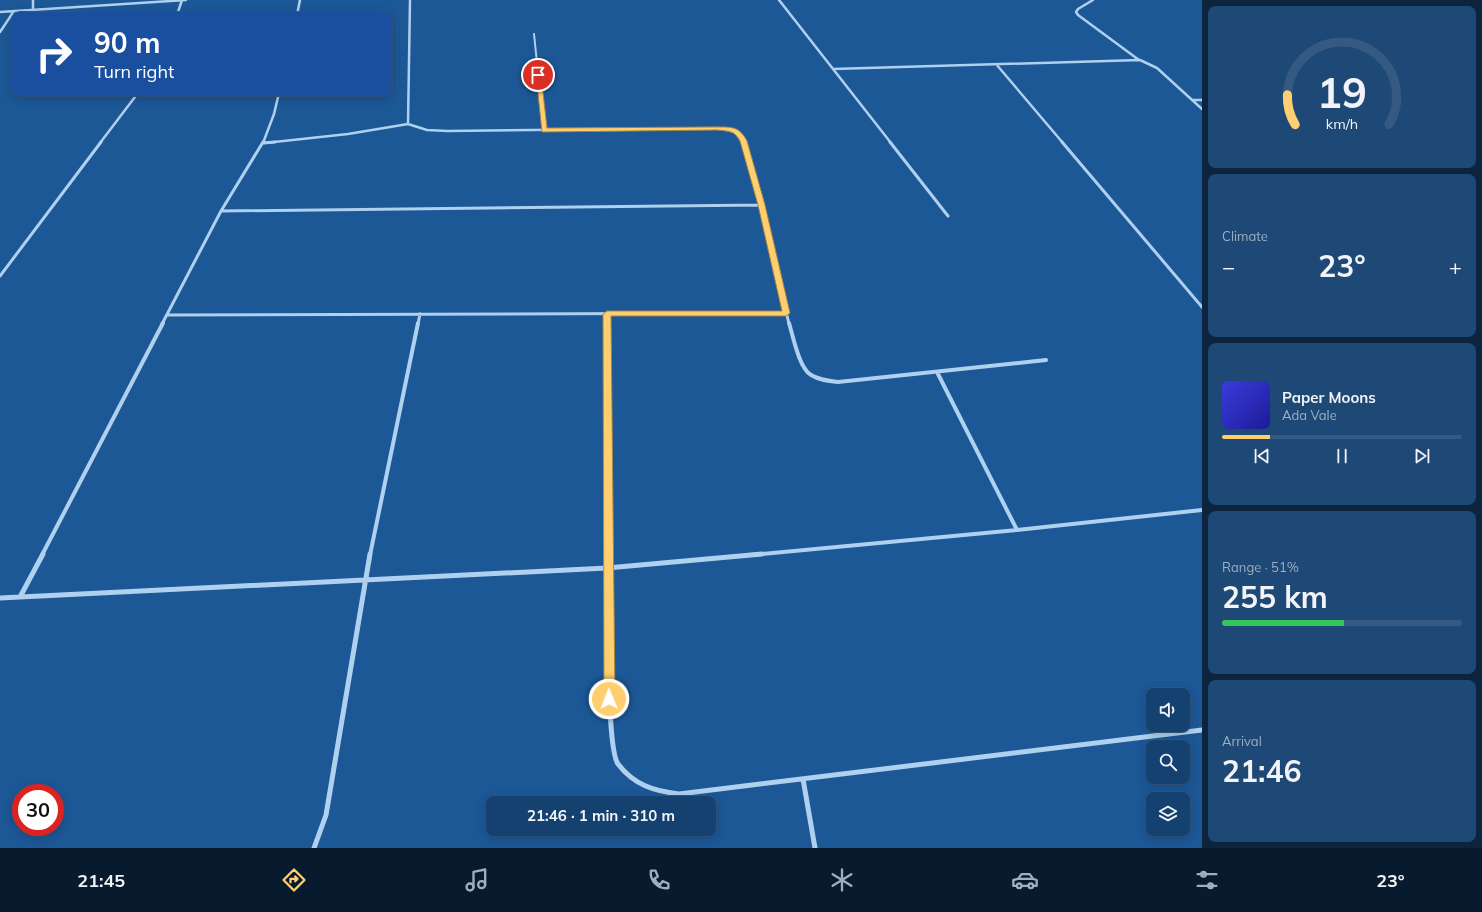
<!DOCTYPE html>
<html lang="en">
<head>
<meta charset="utf-8">
<style>
	:root { --surface:#154170; --page:#1e4875; --text:#f1f3f6; --muted:#9dafc3; --line:#345a83; --accent:#ffce6e }
	body { margin:0; font-family:Mulish,sans-serif; background:var(--page); color:var(--text); height:100vh; display:flex; flex-direction:column; font-size:15px; white-space:nowrap }
	* { box-sizing:border-box; margin:0 }
	p { font-size:13px; color:var(--muted) }
	.icon { flex:none; width:22px; height:22px; fill:none; stroke:currentColor; stroke-width:2; stroke-linecap:round; stroke-linejoin:round }
	.map { position:relative; flex:1; overflow:hidden }
	.panel { display:flex; flex-direction:column; gap:6px; padding:6px; background:#0c243e; width:280px }
	.panel>* { flex:none }
	.banner { position:absolute; left:12px; top:12px; width:380px; height:84px; border-radius:8px; box-shadow:0 2px 10px #0003,0 0 0 1px var(--line); background:#1a4fa0; color:#fff; overflow:hidden }
	.fabs { position:absolute; left:1146px; top:688px; display:grid; gap:8px }
	.fabs a { display:grid; place-items:center; width:44px; height:44px; border-radius:8px; background:var(--surface); box-shadow:0 2px 10px #0003,0 0 0 1px var(--line); font-size:20px }
	.speed { position:absolute; left:12px; top:784px; display:flex; gap:8px; font-size:20px; font-weight:700; text-align:center }
	.speed>* { display:grid; place-content:center; width:52px; height:52px; border-radius:50%; background:var(--surface); box-shadow:0 2px 10px #0003,0 0 0 1px var(--line); line-height:1 }
	.speed .limit { border:6px solid #d22; background:#fff; color:#111 }
	.pin { position:absolute; display:grid; place-items:center; width:34px; height:34px; color:#fff; margin:-17px; border:2px solid #fff; border-radius:50%; box-shadow:0 1px 4px #0007 }
	.me { position:absolute; width:44px; margin:-22px; rotate:359deg; stroke-linejoin:round; filter:drop-shadow(0 0 3px #0008) }
	.turn { display:flex; align-items:center; gap:14px; height:84px; padding:0 16px; font-size:18px }
	.turn .icon { width:52px; height:52px; stroke-width:2.5 }
	.turn b { display:block; font-size:28px; line-height:34px }
	.big { font-size:30px; font-weight:700; line-height:1.1 }
	.panel .card { flex:1; display:flex; flex-direction:column; justify-content:center; gap:6px; min-width:0; padding:0 14px; border-radius:8px; background:var(--page) }
	.panel .dial { align-items:center; gap:0 }
	.dial svg { height:104px; overflow:visible; fill:none; stroke:var(--line); stroke-width:7; stroke-linecap:round; text-anchor:middle }
	.dial text { fill:var(--text); stroke:none }
	.song { display:flex; align-items:center; gap:12px }
	.cover { width:48px; height:48px; border-radius:6px; background:linear-gradient(135deg,hsl(240 70% 55%),hsl(240 70% 35%)) }
	.played { height:4px; border-radius:2px; background:linear-gradient(90deg,var(--accent) 20%,var(--line) 20%) }
	.keys { display:flex; justify-content:space-around; direction:ltr }
	.heat { display:flex; justify-content:space-between; align-items:center; font-size:22px; direction:ltr }
	.charge { height:6px; border-radius:3px; background:linear-gradient(90deg,#34c759 51%,var(--line) 0) }
	.trip { position:absolute; left:486px; top:796px; width:230px; height:40px; border-radius:8px; background:var(--surface); box-shadow:0 2px 10px #0003,0 0 0 1px var(--line); font-weight:700; line-height:40px; text-align:center }
	.tab-bar { display:flex; height:64px; justify-content:space-around; align-items:center; background:#081a2d; color:var(--muted) }
	.tab-bar .icon { width:28px; height:28px }
	.tab-bar .current { color:var(--accent) }
	.tab-bar b { font-size:18px; color:var(--text) }
	main { display:flex; flex:1; min-height:0 }
	.map>svg:first-child { display:block }
	.lines { fill:none; stroke-linecap:round; stroke-linejoin:round }
	.lane { stroke:#afd0ef; stroke-width:2 }
	.street-far3 { stroke:#afd0ef; stroke-width:2.5 }
	.street-far2 { stroke:#afd0ef; stroke-width:3 }
	.street-far1 { stroke:#afd0ef; stroke-width:4 }
	.street { stroke:#afd0ef; stroke-width:5 }
	.route { fill:#ffce6e; stroke:#a68648 }
</style>
</head>
<body>
<main>
<div class="map">
<svg width="1202" height="848" viewBox="0 0 1202 848">
	<rect width="100%" height="100%" fill="#1c5796"/>
	<g class="lines">
		<path class="lane" d="M 534,34 L 544,130"/>
		<path class="street-far3" d="M 33,0 L 33,10
			M 410,0 L 408,124 L 427,130 L 448,131 L 717,128 L 735,132 L 743,143
			M 779,0 L 891,143
			M 1093,0 L 1078,9 L 1076,12 L 1078,15 L 1139,60
			M 0,12 L 186,0
			M 177,15 L 182,0
			M 297,15 L 300,0
			M 0,32 L 14,11
			M 996,64 L 1063,143
			M 833,69 L 1140,60 L 1157,68 L 1202,109
			M 1193,100 L 1202,100
			M 100,143 L 138,93
			M 263,143 L 274,114 L 279,93
			M 265,143 L 348,134 L 408,124"/>
		<path class="street-far2" d="M 743,142 L 761,205 L 789,324
			M 890,142 L 948,216
			M 1062,142 L 1202,307
			M 263,143 L 275,142
			M 221,211 L 761,205
			M 0,276 L 101,142
			M 607,314 L 607,324
			M 167,315 L 786,313
			M 162,324 L 221,211 L 263,142
			M 418,324 L 420,314"/>
		<path class="street-far1" d="M 607,323 L 609,555
			M 789,323 C 793,336 799,368 811,375 C 819,380 828,381 838,382 L 1046,360
			M 937,372 L 1017,530
			M 42,555 L 163,323
			M 370,555 L 418,323
			M 751,555 L 1017,530 L 1202,510"/>
		<path class="street" d="M 609,554 C 609,586 605,746 618,764 C 634,785 654,791 679,794 L 1202,730
			M 20,597 L 43,554
			M 0,598 L 607,568 L 762,554
			M 803,779 L 815,848
			M 314,848 L 326,815 L 370,554"/>
	</g>
	<path class="route" d="M 536,74 L 541,75 L 547,128 L 716,127 C 732,127 739,126 747,141 L 765,205 L 790,313 L 786,316 L 611,316 L 615,699 L 614,703 L 609,705 L 605,703 L 604,699 L 603,314 L 607,311 L 782,311 L 758,205 L 740,141 C 735,130 727,131 716,130 L 542,132 Z"/>
</svg>
<div class="fabs">
<a><svg class="icon" aria-label="sound" viewBox="0 0 24 24"><path d="M4 9h4l5-4v14l-5-4H4zM17 9q2 3 0 6"/></svg></a>
<a><svg class="icon" aria-label="search" viewBox="0 0 24 24"><circle cx="10" cy="10" r="6"/><path d="M15 15l6 6"/></svg></a>
<a><svg class="icon" aria-label="layers" viewBox="0 0 24 24"><path d="M12 4l9 5-9 5-9-5zM3 14l9 5 9-5"/></svg></a>
</div>
<div class="speed"><div class="limit">30</div></div>
<div class="pin" style="left:538px;top:75px;background:#d93025"><svg class="icon" aria-label="arrive" viewBox="0 0 24 24"><path d="M6 21V4h12l-3 4 3 4H6"/></svg></div>
<svg class="me" style="left:609px;top:699px" viewBox="-20 -20 40 40"><circle r="17" fill="#ffce6e" stroke="#fff" stroke-width="3"/><path d="M0-11L8 9 0 5-8 9z" fill="#fff"/></svg>
<div class="trip">21:46 · 1 min · 310 m</div>
<div class="banner">
<div class="turn"><svg class="icon" aria-label="right" viewBox="0 0 24 24"><path d="M7 20v-9h11M14 6l5 5-5 5"/></svg><div><b>90 m</b>Turn right</div></div>
</div>
</div>
<section class="panel">
<div class="card dial"><svg viewBox="0 0 100 80">
<path d="M14 69A42 42 0 1 1 86 69"/>
<path d="M14 69A42 42 0 0 1 8 46" stroke="#ffce6e"/>
<text x="50" y="56" font-size="32" font-weight="700">19</text>
<text x="50" y="72" font-size="11">km/h</text>
</svg></div>
<div class="card"><p>Climate</p>
<div class="heat"><a>−</a><b class="big">23°</b><a>+</a></div>
</div>
<div class="card">
<div class="song"><i class="cover"></i><div><b>Paper Moons</b><p>Ada Vale</p></div></div>
<div class="played"></div>
<div class="keys"><svg class="icon" aria-label="previous" viewBox="0 0 24 24"><path d="M18 5L8 12l10 7zM5 5v14"/></svg><svg class="icon" aria-label="pause" viewBox="0 0 24 24"><path d="M8 5v14M16 5v14"/></svg><svg class="icon" aria-label="next" viewBox="0 0 24 24"><path d="M6 5l10 7-10 7zM19 5v14"/></svg></div>
</div>
<div class="card"><p>Range · 51%</p><b class="big">255 km</b><div class="charge"></div></div>
<div class="card"><p>Arrival</p><b class="big">21:46</b></div>
</section>
</main>
<nav class="tab-bar">
<b>21:45</b>
<svg class="icon current" aria-label="directions" viewBox="0 0 24 24"><path d="M12 3l9 9-9 9-9-9zM9 14v-3h6M13 9l2 2-2 2"/></svg>
<svg class="icon" aria-label="music" viewBox="0 0 24 24"><path d="M9 18V5l10-2v13"/><circle cx="6" cy="18" r="3"/><circle cx="16" cy="16" r="3"/></svg>
<svg class="icon" aria-label="phone" viewBox="0 0 24 24"><path d="M5 4h4l2 5-3 2q2 4 5 5l2-3 5 2v4C11 20 4 13 5 4z"/></svg>
<svg class="icon" aria-label="climate" viewBox="0 0 24 24"><path d="M12 3v18M4 7l16 10M4 17L20 7"/></svg>
<svg class="icon" aria-label="car" viewBox="0 0 24 24"><path d="M5 17H2v-5l4-1 3-4h7l3 4 3 1v5h-3M9 17h6M6 11h13"/><circle cx="7" cy="17" r="2"/><circle cx="17" cy="17" r="2"/></svg>
<svg class="icon" aria-label="filters" viewBox="0 0 24 24"><path d="M4 7h16M4 17h16"/><circle cx="9" cy="7" r="2"/><circle cx="15" cy="17" r="2"/></svg>
<b>23°</b>
</nav>
</body>
</html>
